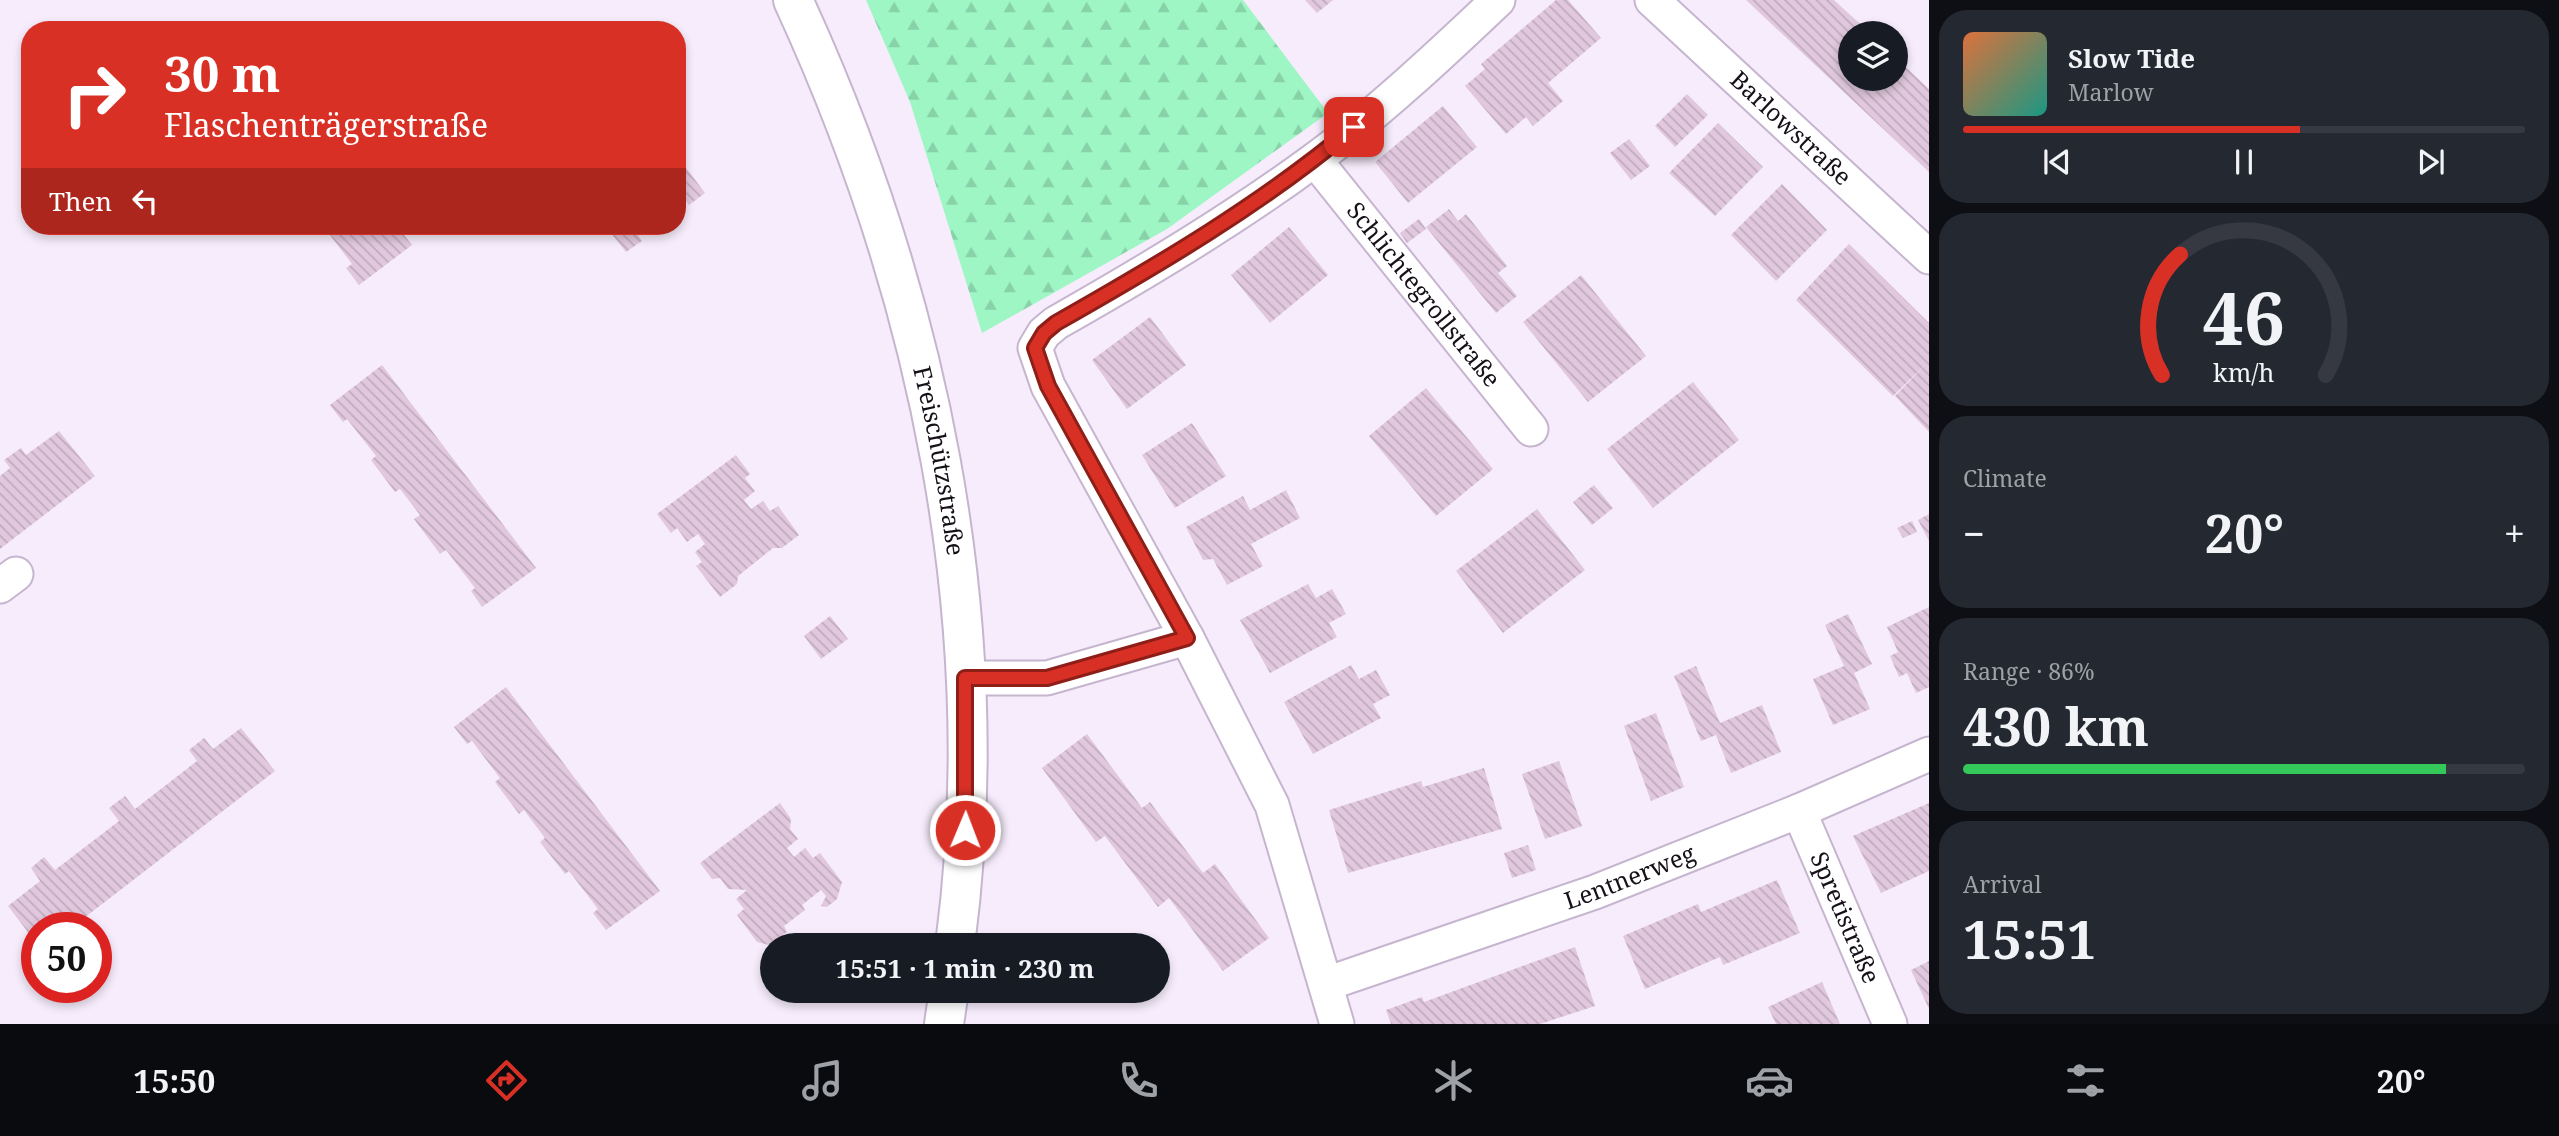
<!DOCTYPE html>
<html lang="en">
<head>
<meta charset="utf-8">
<style>
	:root { --surface:#171b24; --page:#242831; --text:#f1f3f6; --muted:#9ea1a6; --line:#363941; --accent:#d93025 }
	body { margin:0; font-family:"Noto Serif",serif; background:var(--page); color:var(--text); height:100vh; display:flex; flex-direction:column; font-size:26px; white-space:nowrap }
	* { box-sizing:border-box; margin:0 }
	p { font-size:23px; color:var(--muted) }
	.icon { flex:none; width:38px; height:38px; fill:none; stroke:currentColor; stroke-width:2; stroke-linecap:round; stroke-linejoin:round }
	.map { position:relative; flex:1; overflow:hidden }
	.drawer { display:flex; flex-direction:column; gap:10px; padding:10px; background:#0d0f14; width:630px }
	.drawer>* { flex:none }
	.top-card { position:absolute; left:21px; top:21px; width:665px; height:214px; border-radius:28px; box-shadow:0 4px 10px #0003; background:#d93025; color:#fff; overflow:hidden }
	.controls { position:absolute; left:1838px; top:21px; display:grid; gap:14px }
	.controls a { display:grid; place-items:center; width:70px; height:70px; border-radius:50%; background:var(--surface); box-shadow:0 4px 10px #0003; font-size:35px }
	.speed { position:absolute; left:21px; top:912px; display:flex; gap:14px; font-size:35px; font-weight:700; text-align:center }
	.speed>* { display:grid; place-content:center; width:91px; height:91px; border-radius:50%; background:var(--surface); box-shadow:0 4px 10px #0003; line-height:1 }
	.speed .limit { border:10px solid #d22; background:#fff; color:#111 }
	.pin { position:absolute; display:grid; place-items:center; width:60px; height:60px; color:#fff; margin:-30px; border-radius:14px; box-shadow:0 4px 10px #0006 }
	.me { position:absolute; width:77px; margin:-38px; rotate:1deg; stroke-linejoin:round; filter:drop-shadow(0 0 5px #0008) }
	.turn { display:flex; align-items:center; gap:24px; height:147px; padding:0 28px; font-size:32px }
	.turn .icon { width:91px; height:91px; stroke-width:2.5 }
	.turn b { display:block; font-size:49px; line-height:60px }
	.then { display:flex; align-items:center; height:66px; padding:0 28px; background:#0003; gap:14px; font-size:26px }
	.big { font-size:52px; font-weight:700; line-height:1.1 }
	.drawer .card { flex:1; display:flex; flex-direction:column; justify-content:center; gap:10px; min-width:0; padding:0 24px; border-radius:28px; background:var(--page) }
	.drawer .dial { align-items:center; gap:0 }
	.dial svg { height:182px; overflow:visible; fill:none; stroke:var(--line); stroke-width:7; stroke-linecap:round; text-anchor:middle }
	.dial text { fill:var(--text); stroke:none }
	.song { display:flex; align-items:center; gap:21px }
	.cover { width:84px; height:84px; border-radius:10px; background:linear-gradient(135deg,hsl(20 70% 55%),hsl(170 70% 35%)) }
	.played { height:7px; border-radius:4px; background:linear-gradient(90deg,var(--accent) 60%,var(--line) 60%) }
	.keys { display:flex; justify-content:space-around; direction:ltr }
	.heat { display:flex; justify-content:space-between; align-items:center; font-size:38px; direction:ltr }
	.charge { height:10px; border-radius:5px; background:linear-gradient(90deg,#34c759 86%,var(--line) 0) }
	.trip { position:absolute; left:760px; top:933px; width:410px; height:70px; border-radius:35px; background:var(--surface); box-shadow:0 4px 10px #0003; font-weight:700; line-height:70px; text-align:center }
	.tab-bar { display:flex; height:112px; justify-content:space-around; align-items:center; background:#090b0e; color:var(--muted) }
	.tab-bar .icon { width:49px; height:49px }
	.tab-bar .current { color:var(--accent) }
	.tab-bar b { font-size:32px; color:var(--text) }
	main { display:flex; flex:1; min-height:0 }
	.map>svg:first-child { display:block }
	.forest { fill:url(#forest-firs) }
	.building { fill:url(#building-back-hatch) }
	.lines { fill:none; stroke-linecap:round; stroke-linejoin:round }
	.minor-casing { stroke:#c6b5cf; stroke-width:37 }
	.major-casing { stroke:#c6b5cf; stroke-width:42 }
	.minor { stroke:#fff; stroke-width:33 }
	.major { stroke:#fff; stroke-width:38 }
	.route-casing { stroke:#8d1f18; stroke-width:18 }
	.route { stroke:#d93025; stroke-width:12 }
	.labels { text-anchor:middle; stroke-width:5; stroke-linejoin:round; paint-order:stroke }
	.street-label { font-size:24px; fill:#161019; stroke:#f6ecfc }
</style>
</head>
<body>
<main>
<div class="map">
<svg width="1929" height="1024" viewBox="0 0 1929 1024">
	<defs>
		<pattern id="forest-firs" width="22" height="20" patternUnits="userSpaceOnUse" patternTransform="scale(1.75)"><rect width="22" height="20" fill="#9ef6c4"/><path d="M5 1l3.5 6h-7zM16 11l3.5 6h-7z" fill="#87d2a8"/></pattern>
		<pattern id="building-back-hatch" width="6" height="6" patternUnits="userSpaceOnUse" patternTransform="scale(1.75)"><rect width="6" height="6" fill="#e1c8de"/><path d="M-1 5l2 2M0 0l6 6M5-1l2 2" fill="none" stroke="#c0abbe"/></pattern>
	</defs>
	<rect width="100%" height="100%" fill="#f6ecfc"/>
	<path class="forest" d="M 866,0 L 1243,0 L 1328,113 L 1167,229 L 982,333 L 910,102 Z"/>
	<path class="building" d="M 1305,0 L 1333,0 L 1317,13 Z
		M 1556,0 L 1568,0 L 1601,38 L 1548,83 L 1563,101 L 1533,126 L 1526,117 L 1506,134 L 1465,86 L 1485,69 L 1481,64 Z
		M 1746,0 L 1834,0 L 1870,33 L 1850,33 L 1850,79 L 1895,79 L 1895,57 L 1929,89 L 1929,172 Z
		M 1687,94 L 1708,115 L 1675,147 L 1655,126 Z
		M 1443,106 L 1477,147 L 1408,203 L 1375,162 Z
		M 1718,123 L 1763,167 L 1715,216 L 1669,173 Z
		M 1629,139 L 1650,166 L 1631,180 L 1610,153 Z
		M 684,165 L 705,193 L 689,205 L 684,198 L 677,203 L 677,169 Z
		M 1782,184 L 1827,230 L 1776,281 L 1731,235 Z
		M 1449,209 L 1458,221 L 1466,214 L 1507,266 L 1498,273 L 1517,296 L 1496,313 L 1426,227 Z
		M 1419,219 L 1426,229 L 1407,243 L 1400,233 Z
		M 314,226 L 397,226 L 412,245 L 359,285 L 346,268 L 352,264 L 323,226 L 317,230 Z
		M 600,226 L 648,226 L 637,234 L 642,241 L 626,252 L 607,228 L 604,230 Z
		M 1289,227 L 1328,275 L 1270,323 L 1231,275 Z
		M 1849,244 L 1929,323 L 1929,432 L 1895,396 L 1926,364 L 1893,396 L 1796,300 Z
		M 1581,275 L 1646,356 L 1588,402 L 1523,322 Z
		M 1150,317 L 1186,365 L 1127,409 L 1092,360 Z
		M 382,365 L 536,568 L 482,607 L 471,591 L 475,588 L 446,550 L 440,554 L 414,519 L 420,515 L 400,489 L 395,492 L 371,460 L 376,456 L 347,419 L 343,422 L 330,405 Z
		M 1693,382 L 1739,440 L 1653,508 L 1607,449 Z
		M 1426,388 L 1493,469 L 1436,516 L 1369,436 Z
		M 1192,423 L 1226,476 L 1175,508 L 1142,455 Z
		M 59,431 L 95,476 L 0,549 L 0,476 L 10,468 L 4,460 L 21,448 L 26,455 Z
		M 736,455 L 750,474 L 745,478 L 755,491 L 744,500 L 751,509 L 763,501 L 770,511 L 778,506 L 799,535 L 782,548 L 773,548 L 738,576 L 737,584 L 720,597 L 696,566 L 702,562 L 695,552 L 705,544 L 698,534 L 687,542 L 677,528 L 671,533 L 657,514 Z
		M 1594,485 L 1613,508 L 1592,525 L 1573,502 Z
		M 1286,490 L 1300,518 L 1251,544 L 1263,566 L 1227,585 L 1213,559 L 1203,560 L 1186,527 L 1243,496 L 1250,510 Z
		M 1537,509 L 1585,570 L 1503,633 L 1456,571 Z
		M 1929,514 L 1929,541 L 1918,520 Z
		M 1912,521 L 1917,532 L 1903,538 L 1897,528 Z
		M 1308,584 L 1316,598 L 1332,589 L 1346,614 L 1329,623 L 1337,637 L 1270,673 L 1240,620 Z
		M 1929,607 L 1929,687 L 1916,693 L 1907,673 L 1899,677 L 1890,656 L 1898,652 L 1887,627 Z
		M 1848,614 L 1872,664 L 1854,673 L 1870,709 L 1833,725 L 1813,679 L 1844,666 L 1825,625 Z
		M 830,616 L 848,639 L 821,659 L 804,636 Z
		M 1351,665 L 1359,679 L 1376,670 L 1390,695 L 1373,704 L 1381,718 L 1313,754 L 1284,702 Z
		M 1696,666 L 1720,723 L 1762,705 L 1781,752 L 1731,773 L 1716,735 L 1701,741 L 1674,676 Z
		M 506,687 L 660,891 L 606,930 L 593,913 L 598,909 L 569,871 L 565,874 L 540,842 L 545,838 L 524,810 L 519,814 L 495,782 L 500,778 L 472,741 L 467,744 L 454,727 Z
		M 1656,713 L 1684,787 L 1651,801 L 1624,726 Z
		M 241,728 L 275,771 L 71,928 L 37,928 L 37,944 L 8,906 L 40,881 L 31,868 L 44,857 L 55,870 L 119,821 L 109,808 L 125,796 L 135,809 L 197,761 L 189,750 L 204,738 L 213,749 Z
		M 1087,734 L 1142,808 L 1150,802 L 1203,873 L 1215,864 L 1269,938 L 1223,971 L 1169,898 L 1158,907 L 1105,836 L 1096,842 L 1042,768 Z
		M 1559,761 L 1582,826 L 1545,839 L 1522,774 Z
		M 1484,768 L 1502,829 L 1348,873 L 1329,810 L 1421,781 L 1423,787 Z
		M 780,803 L 791,819 L 790,829 L 798,839 L 787,848 L 794,857 L 805,848 L 813,858 L 820,853 L 842,882 L 837,899 L 827,907 L 821,906 L 826,896 L 821,890 L 802,905 L 805,910 L 784,926 L 787,932 L 769,945 L 757,942 L 737,915 L 744,909 L 736,899 L 747,890 L 728,889 L 720,878 L 712,879 L 700,863 Z
		M 1929,803 L 1929,871 L 1881,893 L 1853,836 Z
		M 1528,845 L 1536,870 L 1512,878 L 1504,853 Z
		M 1777,880 L 1800,933 L 1723,965 L 1720,957 L 1645,989 L 1623,936 L 1698,904 L 1701,912 Z
		M 1575,947 L 1595,1006 L 1540,1024 L 1391,1024 L 1386,1010 L 1422,997 L 1424,1002 Z
		M 1929,961 L 1929,1009 L 1911,970 Z
		M 1822,982 L 1840,1024 L 1776,1024 L 1768,1007 Z"/>
	<g class="lines">
		<g class="minor-casing">
			<g id="minor">
				<path id="s1" d="M 1652,0 L 1929,257"/>
				<path id="s2" d="M 1315,160 L 1531,429"/>
				<path d="M 0,586 L 16,574"/>
				<path d="M 965,678 L 1047,678 L 1187,638"/>
				<path id="s3" d="M 1799,811 L 1890,1024"/>
				<path id="s4" d="M 1326,984 L 1595,892 L 1799,811 L 1929,754"/>
				<path d="M 1337,1024 L 1272,805 L 1187,638 L 1048,386 L 1035,348 L 1044,333 L 1056,323 C 1144,273 1231,221 1313,161 C 1378,113 1439,56 1498,0"/>
			</g>
		</g>
		<g class="major-casing">
			<g id="major">
				<path id="s5" d="M 793,0 C 928,293 998,622 955,945"/>
				<path d="M 944,1024 L 949,990"/>
			</g>
		</g>
		<use href="#minor" class="minor"/>
		<use href="#major" class="major"/>
	</g>
	<g class="lines">
		<g class="route-casing">
			<path id="route" d="M 965,830 L 965,678 L 1047,678 L 1187,638 L 1048,386 L 1035,348 L 1044,333 L 1056,323 C 1160,264 1262,204 1354,127"/>
		</g>
		<use href="#route" class="route"/>
	</g>
	<g class="labels">
		<g class="street-label">
			<text dy="8" stroke="none"><textPath href="#s1" startOffset="189">Barlowstraße</textPath></text>
			<text dy="8" stroke="none"><textPath href="#s2" startOffset="173">Schlichtegrollstraße</textPath></text>
			<text dy="8" stroke="none"><textPath href="#s5" startOffset="485">Freischützstraße</textPath></text>
			<text dy="8" stroke="none"><textPath href="#s4" startOffset="322">Lentnerweg</textPath></text>
			<text dy="8" stroke="none"><textPath href="#s3" startOffset="116">Spretistraße</textPath></text>
		</g>
	</g>
</svg>
<div class="controls">
<a><svg class="icon" aria-label="layers" viewBox="0 0 24 24"><path d="M12 4l9 5-9 5-9-5zM3 14l9 5 9-5"/></svg></a>
</div>
<div class="speed"><div class="limit">50</div></div>
<div class="pin" style="left:1354px;top:127px;background:#d93025"><svg class="icon" aria-label="arrive" viewBox="0 0 24 24"><path d="M6 21V4h12l-3 4 3 4H6"/></svg></div>
<svg class="me" style="left:965px;top:830px" viewBox="-20 -20 40 40"><circle r="17" fill="#d93025" stroke="#fff" stroke-width="3"/><path d="M0-11L8 9 0 5-8 9z" fill="#fff"/></svg>
<div class="trip">15:51 · 1 min · 230 m</div>
<div class="top-card">
<div class="turn"><svg class="icon" aria-label="right" viewBox="0 0 24 24"><path d="M7 20v-9h11M14 6l5 5-5 5"/></svg><div><b>30 m</b>Flaschenträgerstraße</div></div>
<div class="then">Then<svg class="icon" aria-label="left" viewBox="0 0 24 24"><path d="M17 20v-9H6M10 6l-5 5 5 5"/></svg></div>
</div>
</div>
<section class="drawer">
<div class="card">
<div class="song"><i class="cover"></i><div><b>Slow Tide</b><p>Marlow</p></div></div>
<div class="played"></div>
<div class="keys"><svg class="icon" aria-label="previous" viewBox="0 0 24 24"><path d="M18 5L8 12l10 7zM5 5v14"/></svg><svg class="icon" aria-label="pause" viewBox="0 0 24 24"><path d="M8 5v14M16 5v14"/></svg><svg class="icon" aria-label="next" viewBox="0 0 24 24"><path d="M6 5l10 7-10 7zM19 5v14"/></svg></div>
</div>
<div class="card dial"><svg viewBox="0 0 100 80">
<path d="M14 69A42 42 0 1 1 86 69"/>
<path d="M14 69A42 42 0 0 1 22 16" stroke="#d93025"/>
<text x="50" y="56" font-size="32" font-weight="700">46</text>
<text x="50" y="72" font-size="11">km/h</text>
</svg></div>
<div class="card"><p>Climate</p>
<div class="heat"><a>−</a><b class="big">20°</b><a>+</a></div>
</div>
<div class="card"><p>Range · 86%</p><b class="big">430 km</b><div class="charge"></div></div>
<div class="card"><p>Arrival</p><b class="big">15:51</b></div>
</section>
</main>
<nav class="tab-bar">
<b>15:50</b>
<svg class="icon current" aria-label="directions" viewBox="0 0 24 24"><path d="M12 3l9 9-9 9-9-9zM9 14v-3h6M13 9l2 2-2 2"/></svg>
<svg class="icon" aria-label="music" viewBox="0 0 24 24"><path d="M9 18V5l10-2v13"/><circle cx="6" cy="18" r="3"/><circle cx="16" cy="16" r="3"/></svg>
<svg class="icon" aria-label="phone" viewBox="0 0 24 24"><path d="M5 4h4l2 5-3 2q2 4 5 5l2-3 5 2v4C11 20 4 13 5 4z"/></svg>
<svg class="icon" aria-label="climate" viewBox="0 0 24 24"><path d="M12 3v18M4 7l16 10M4 17L20 7"/></svg>
<svg class="icon" aria-label="car" viewBox="0 0 24 24"><path d="M5 17H2v-5l4-1 3-4h7l3 4 3 1v5h-3M9 17h6M6 11h13"/><circle cx="7" cy="17" r="2"/><circle cx="17" cy="17" r="2"/></svg>
<svg class="icon" aria-label="filters" viewBox="0 0 24 24"><path d="M4 7h16M4 17h16"/><circle cx="9" cy="7" r="2"/><circle cx="15" cy="17" r="2"/></svg>
<b>20°</b>
</nav>
</body>
</html>
